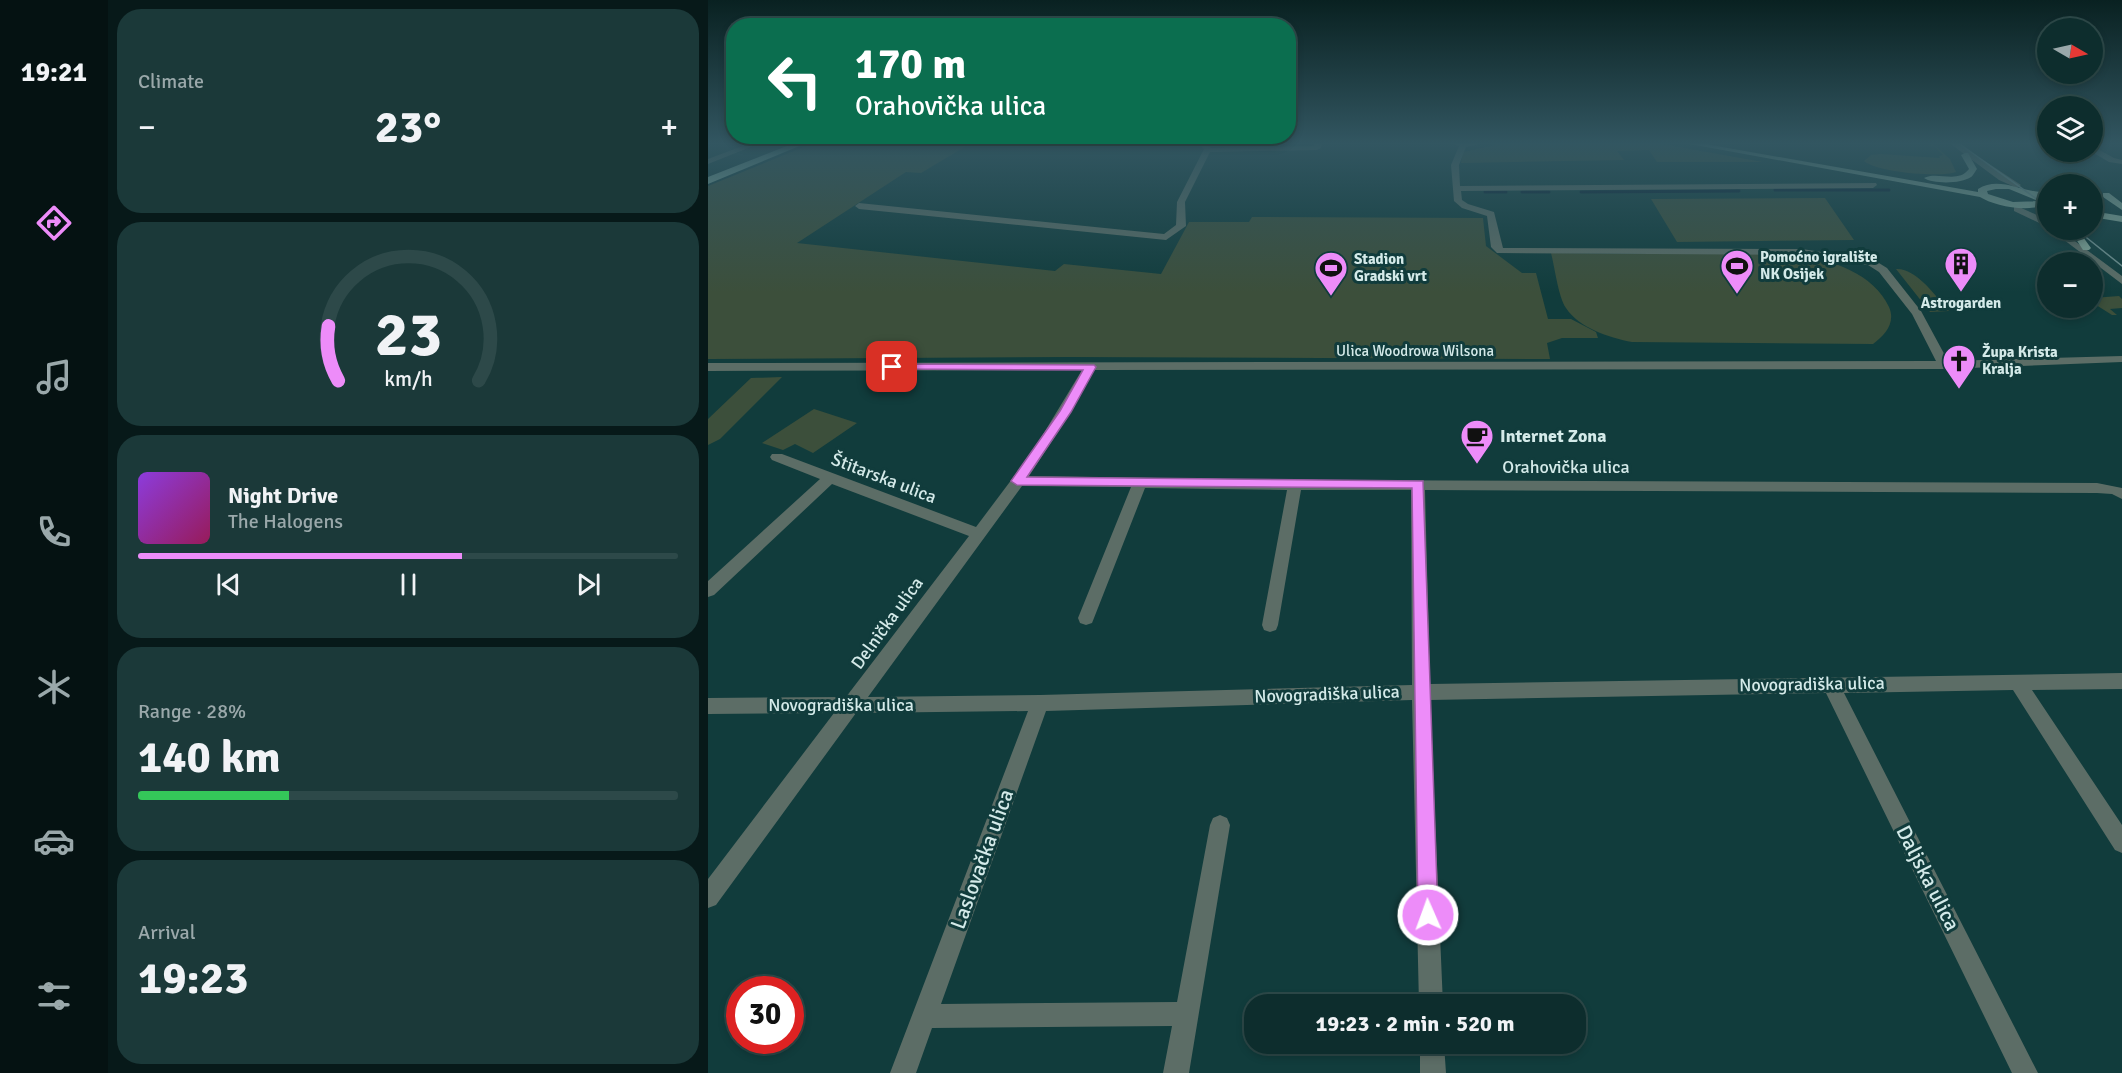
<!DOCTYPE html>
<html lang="en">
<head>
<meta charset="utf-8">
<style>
	:root { --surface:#0d2d2d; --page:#1b3939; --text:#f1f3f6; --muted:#9aa8aa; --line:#2d4949; --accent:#ed8cf9 }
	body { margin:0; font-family:Signika,sans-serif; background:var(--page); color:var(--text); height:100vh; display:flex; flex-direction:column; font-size:22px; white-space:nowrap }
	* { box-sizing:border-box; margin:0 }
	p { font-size:20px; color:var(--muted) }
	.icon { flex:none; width:33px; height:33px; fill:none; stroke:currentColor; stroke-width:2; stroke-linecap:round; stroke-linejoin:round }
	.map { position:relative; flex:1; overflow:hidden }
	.sheet { display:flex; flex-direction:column; gap:9px; padding:9px; background:#071919; width:600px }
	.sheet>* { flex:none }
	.guide { position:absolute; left:18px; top:18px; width:570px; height:126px; border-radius:24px; box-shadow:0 3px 9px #0003,0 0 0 2px var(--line); background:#0b6e4f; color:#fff; overflow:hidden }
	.needle { width:39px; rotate:99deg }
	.tools { position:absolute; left:1329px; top:18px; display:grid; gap:12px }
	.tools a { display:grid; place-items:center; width:66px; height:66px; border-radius:50%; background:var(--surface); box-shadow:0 3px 9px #0003,0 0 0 2px var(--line); font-size:30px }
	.speed { position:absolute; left:18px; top:976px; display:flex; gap:12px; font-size:30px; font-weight:700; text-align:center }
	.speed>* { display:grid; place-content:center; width:78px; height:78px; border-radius:50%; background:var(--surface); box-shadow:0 3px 9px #0003,0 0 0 2px var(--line); line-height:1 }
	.speed .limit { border:9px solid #d22; background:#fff; color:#111 }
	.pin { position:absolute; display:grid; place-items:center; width:51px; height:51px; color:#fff; margin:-26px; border-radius:12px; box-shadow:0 3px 9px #0006 }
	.me { position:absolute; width:66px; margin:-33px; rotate:358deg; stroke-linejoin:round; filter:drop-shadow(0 0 4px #0008) }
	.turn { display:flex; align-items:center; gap:21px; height:126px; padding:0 30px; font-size:27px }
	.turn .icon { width:78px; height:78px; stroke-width:2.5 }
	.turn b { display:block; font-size:42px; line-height:51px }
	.big { font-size:45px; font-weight:700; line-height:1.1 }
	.sheet .tile { flex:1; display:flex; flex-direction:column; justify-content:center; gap:9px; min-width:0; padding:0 21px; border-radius:24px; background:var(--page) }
	.sheet .dial { align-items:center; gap:0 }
	.dial svg { height:156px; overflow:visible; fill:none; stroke:var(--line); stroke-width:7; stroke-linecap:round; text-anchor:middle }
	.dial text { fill:var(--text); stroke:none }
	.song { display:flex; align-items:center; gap:18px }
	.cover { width:72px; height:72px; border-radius:9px; background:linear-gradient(135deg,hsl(270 70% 55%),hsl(330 70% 35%)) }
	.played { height:6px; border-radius:3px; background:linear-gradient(90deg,var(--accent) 60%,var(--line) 60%) }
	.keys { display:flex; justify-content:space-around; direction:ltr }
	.heat { display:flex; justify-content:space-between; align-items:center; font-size:33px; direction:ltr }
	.charge { height:9px; border-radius:4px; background:linear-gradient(90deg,#34c759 28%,var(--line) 0) }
	.trip { position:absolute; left:536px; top:994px; width:342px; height:60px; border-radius:24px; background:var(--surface); box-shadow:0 3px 9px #0003,0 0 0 2px var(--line); font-weight:700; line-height:60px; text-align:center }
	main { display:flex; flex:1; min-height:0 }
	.tab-bar { display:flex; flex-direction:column; width:108px; justify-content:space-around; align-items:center; background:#051212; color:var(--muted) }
	.tab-bar .icon { width:42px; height:42px }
	.tab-bar .current { color:var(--accent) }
	.tab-bar b { font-size:27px; color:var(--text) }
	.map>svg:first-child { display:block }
	.green { fill:#3c4f3b }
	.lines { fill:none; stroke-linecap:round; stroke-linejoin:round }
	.stream { stroke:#031c30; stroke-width:3 }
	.minor { fill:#5c6d66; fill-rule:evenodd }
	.major { fill:#81a496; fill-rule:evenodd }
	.highway { fill:#8fb9a9; fill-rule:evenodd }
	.tram { stroke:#6f908f; stroke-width:1.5 }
	.route { fill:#ed8cf9; stroke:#9a5ba2; stroke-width:1.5 }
	.labels { text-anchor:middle; stroke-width:6; stroke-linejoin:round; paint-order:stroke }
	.far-poi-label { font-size:15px; font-weight:bold; fill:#d4eae9; stroke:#113c3c; text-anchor:start }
	.far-street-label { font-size:15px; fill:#d4eae9; stroke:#113c3c }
	.poi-label { font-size:18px; font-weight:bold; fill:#d4eae9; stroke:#113c3c; text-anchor:start }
	.street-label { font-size:18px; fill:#d4eae9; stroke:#113c3c }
	.near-street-label { font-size:21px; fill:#d4eae9; stroke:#113c3c }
</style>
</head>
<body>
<main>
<nav class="tab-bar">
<b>19:21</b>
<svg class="icon current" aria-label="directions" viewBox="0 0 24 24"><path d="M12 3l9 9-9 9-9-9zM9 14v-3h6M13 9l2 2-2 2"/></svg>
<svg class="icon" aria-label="music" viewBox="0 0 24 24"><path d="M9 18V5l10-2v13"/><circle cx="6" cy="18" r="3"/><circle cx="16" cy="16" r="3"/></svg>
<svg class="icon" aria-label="phone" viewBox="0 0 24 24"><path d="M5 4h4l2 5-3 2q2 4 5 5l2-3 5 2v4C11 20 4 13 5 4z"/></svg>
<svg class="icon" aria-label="climate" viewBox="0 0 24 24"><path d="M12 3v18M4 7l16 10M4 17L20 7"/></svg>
<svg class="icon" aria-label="car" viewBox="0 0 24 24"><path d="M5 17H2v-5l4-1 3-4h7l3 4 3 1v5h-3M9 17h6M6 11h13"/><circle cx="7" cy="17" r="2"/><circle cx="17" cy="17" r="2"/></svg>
<svg class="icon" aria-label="filters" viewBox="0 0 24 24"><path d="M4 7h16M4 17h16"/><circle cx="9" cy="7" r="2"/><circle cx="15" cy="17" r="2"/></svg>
</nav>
<section class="sheet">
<div class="tile"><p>Climate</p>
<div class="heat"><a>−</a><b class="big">23°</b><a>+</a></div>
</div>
<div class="tile dial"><svg viewBox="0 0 100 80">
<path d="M14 69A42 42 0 1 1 86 69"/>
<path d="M14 69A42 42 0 0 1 9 41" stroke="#ed8cf9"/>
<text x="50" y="56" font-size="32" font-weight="700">23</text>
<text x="50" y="72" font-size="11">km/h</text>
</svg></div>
<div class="tile">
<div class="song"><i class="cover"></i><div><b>Night Drive</b><p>The Halogens</p></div></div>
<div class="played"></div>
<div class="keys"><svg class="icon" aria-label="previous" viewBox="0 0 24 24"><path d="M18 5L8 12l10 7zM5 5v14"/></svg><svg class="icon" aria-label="pause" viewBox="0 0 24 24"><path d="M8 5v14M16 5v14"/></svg><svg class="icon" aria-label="next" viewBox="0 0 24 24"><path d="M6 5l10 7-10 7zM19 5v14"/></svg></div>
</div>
<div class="tile"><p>Range · 28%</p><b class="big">140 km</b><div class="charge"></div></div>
<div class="tile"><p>Arrival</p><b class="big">19:23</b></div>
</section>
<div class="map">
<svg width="1414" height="1073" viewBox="0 0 1414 1073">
	<rect width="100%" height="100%" fill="#113c3c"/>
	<path class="green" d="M 108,142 L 265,142 L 213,173 L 198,172 L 89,243 L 347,271 L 356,264 L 453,274 L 481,222 L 541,222 L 544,217 L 775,218 L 778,246 L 814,273 L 828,273 L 840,319 L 863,319 L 888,332 L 890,338 L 854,338 L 839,343 L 842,359 L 361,357 L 0,359 L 0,186 Z
		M 789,142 L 943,142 L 1055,162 L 949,162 L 941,150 L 909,151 L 916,160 L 753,163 L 755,152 L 783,146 Z
		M 1225,144 L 1242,159 L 1248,172 C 1232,178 1168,172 1156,161 L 1163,155 L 1173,154 L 1232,158 L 1231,156 L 1235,155 L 1227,147 L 1221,146 Z
		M 1117,198 L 1146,240 L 969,242 L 943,199 Z
		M 843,253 C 899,254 955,254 1012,254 C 1037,254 1064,252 1089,255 C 1123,259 1166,274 1181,307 C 1188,323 1177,335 1165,344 L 924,342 C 902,338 871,328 858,308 C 850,296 847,268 843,253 Z
		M 1188,269 C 1209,268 1228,297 1241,311 L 1222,312 Z
		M 1411,296 L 1414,299 L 1414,308 L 1402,309 L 1409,315 L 1404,315 L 1385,303 L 1385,298 Z
		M 74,377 L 12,439 L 0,445 L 0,419 L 43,378 Z
		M 106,409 L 149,423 L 105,453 L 87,444 L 75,450 L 54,443 Z"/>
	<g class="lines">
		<path class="stream" d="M 1067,190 L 1181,190
			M 777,192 L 798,192
			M 814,192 L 841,192
			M 873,192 L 1031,191"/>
		<path class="minor" d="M 45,142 L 55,142 L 0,164 L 0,159 Z
			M 474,142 L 495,142 L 503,148 L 606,146 L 606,142 L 614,142 L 613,148 L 609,150 L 502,152 L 477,202 L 478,226 L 458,240 L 151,209 L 147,206 L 151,203 L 456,234 L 468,225 L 469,202 L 496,149 L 493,146 Z
			M 739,142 L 780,142 L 758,147 L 751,165 L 752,186 L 1168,183 L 1169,185 L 1165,188 L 753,191 L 754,200 L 760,204 L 786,212 L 795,248 L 1094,249 L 1166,260 L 1179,268 L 1213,311 L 1240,361 L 1414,356 L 1414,362 L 1236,369 L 386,370 L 363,412 L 321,476 L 587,480 L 1389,483 L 1414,488 L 1414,499 L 1404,494 L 1389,493 L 717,490 L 722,684 L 1414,673 L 1414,689 L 1324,690 L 1414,825 L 1414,853 L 1407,850 L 1305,690 L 1136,693 L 1330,1073 L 1304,1073 L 1118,693 L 722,700 L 735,1005 L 711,1005 L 704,700 L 338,711 L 233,1004 L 469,1002 L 502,825 L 505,818 L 512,815 L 519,818 L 522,825 L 481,1073 L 455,1073 L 464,1026 L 224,1028 L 208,1073 L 182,1073 L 320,711 L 148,713 L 8,905 L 0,908 L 0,879 L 126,713 L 0,714 L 0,698 L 138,697 L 261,536 L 124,484 L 6,595 L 0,597 L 0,581 L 112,479 L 64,460 L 62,457 L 64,454 L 74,454 L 268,527 L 325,451 L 374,370 L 0,371 L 0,363 L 1228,361 L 1204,314 L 1171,272 L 1160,265 L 1094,255 L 789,253 L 783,247 L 779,216 L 754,208 L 746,201 L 743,165 L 751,146 ZM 314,486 L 423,487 L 370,618 L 372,623 L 378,625 L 384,623 L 386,618 L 437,488 L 579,490 L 554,625 L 556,630 L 562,632 L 568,630 L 570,625 L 593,490 L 703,490 L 704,685 L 332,695 L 160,697 Z
			M 1240,142 L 1248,142 L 1313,185 L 1309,188 L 1291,180 Z
			M 1384,146 L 1406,158 L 1414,160 L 1414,164 L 1401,162 L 1384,152 Z
			M 1309,206 L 1340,220 L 1340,227 L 1306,211 L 1306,207 Z
			M 1343,230 L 1352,230 L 1414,276 L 1414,284 Z
			M 712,1044 L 736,1044 L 738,1073 L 712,1073 Z"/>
		<path class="major" d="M 971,142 L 986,142 L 1270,192 L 1270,189 C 1290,176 1312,191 1333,192 L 1340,197 L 1340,201 C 1327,215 1286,206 1272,197 ZM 1288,189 L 1301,189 L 1330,201 L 1305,202 L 1280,194 L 1279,191 Z
			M 1257,153 L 1260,153 L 1269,169 C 1268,170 1265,176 1263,177 C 1253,184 1225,184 1216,178 C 1229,171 1250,184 1261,169 L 1253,155 Z
			M 1395,193 L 1401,193 L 1414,203 L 1414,210 L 1395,197 Z
			M 1384,211 L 1414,216 L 1414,222 L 1384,217 Z
			M 1362,230 L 1370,230 L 1383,248 L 1381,250 L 1375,250 Z"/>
		<path class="highway" d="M 89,142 L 101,142 L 0,184 L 0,177 Z"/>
		<path class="tram" d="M 1249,142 L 1340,207
			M 1369,230 L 1414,266"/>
	</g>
	<linearGradient id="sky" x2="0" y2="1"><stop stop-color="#092121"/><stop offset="0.49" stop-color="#325661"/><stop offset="1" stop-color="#325661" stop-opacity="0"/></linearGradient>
	<rect width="1414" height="292" fill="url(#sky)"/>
	<path class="route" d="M 184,364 L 386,365 L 388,367 L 363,412 L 319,477 L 715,481 L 730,915 L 727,923 L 720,926 L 713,923 L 710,915 L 704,488 L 309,485 L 303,481 L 352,411 L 375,370 L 181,369 L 179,367 Z"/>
	<defs>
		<g id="building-pin" transform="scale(1.725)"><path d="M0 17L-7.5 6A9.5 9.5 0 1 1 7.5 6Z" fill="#ed8cf9" stroke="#113c3c"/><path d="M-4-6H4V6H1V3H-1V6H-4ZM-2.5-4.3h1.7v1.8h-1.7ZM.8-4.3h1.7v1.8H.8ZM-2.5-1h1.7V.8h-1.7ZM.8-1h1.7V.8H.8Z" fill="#111"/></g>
		<g id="stadium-pin" transform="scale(1.725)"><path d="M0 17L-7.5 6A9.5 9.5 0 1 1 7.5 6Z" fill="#ed8cf9" stroke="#113c3c"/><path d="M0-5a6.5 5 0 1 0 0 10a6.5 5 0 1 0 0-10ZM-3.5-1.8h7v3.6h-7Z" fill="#111"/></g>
		<g id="church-pin" transform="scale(1.725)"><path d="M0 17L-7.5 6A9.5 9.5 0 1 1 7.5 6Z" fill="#ed8cf9" stroke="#113c3c"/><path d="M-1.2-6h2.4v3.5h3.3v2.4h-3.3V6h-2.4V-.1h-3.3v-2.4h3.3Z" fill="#111"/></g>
		<g id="cafe-pin" transform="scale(1.725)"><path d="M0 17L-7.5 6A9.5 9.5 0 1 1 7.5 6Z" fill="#ed8cf9" stroke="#113c3c"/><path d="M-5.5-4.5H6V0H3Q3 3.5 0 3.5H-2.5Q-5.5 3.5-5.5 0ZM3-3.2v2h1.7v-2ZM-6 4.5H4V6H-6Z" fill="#111"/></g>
	</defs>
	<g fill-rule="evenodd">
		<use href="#building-pin" x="1253" y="264"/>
		<use href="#stadium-pin" x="1029" y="266"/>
		<use href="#stadium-pin" x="623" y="268"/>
		<use href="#church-pin" x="1251" y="361"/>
		<use href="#cafe-pin" x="769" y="436"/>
	</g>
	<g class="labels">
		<g class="far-poi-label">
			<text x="1052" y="262">Pomoćno igralište<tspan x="1052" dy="17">NK Osijek</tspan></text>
			<text x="646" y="264">Stadion<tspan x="646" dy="17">Gradski vrt</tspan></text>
			<text x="1253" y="308" text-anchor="middle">Astrogarden</text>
			<text x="1274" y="357">Župa Krista<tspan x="1274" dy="17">Kralja</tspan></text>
		</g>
		<g class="far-street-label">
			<text x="707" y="356">Ulica Woodrowa Wilsona</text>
		</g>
		<g class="poi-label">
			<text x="792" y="442">Internet Zona</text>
		</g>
		<g class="street-label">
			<text x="858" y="473">Orahovička ulica</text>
			<text transform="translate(176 478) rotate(21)" y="6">Štitarska ulica</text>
			<text transform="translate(179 623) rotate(-54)" y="6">Delnička ulica</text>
			<text transform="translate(1104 684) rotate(-1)" y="6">Novogradiška ulica</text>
			<text transform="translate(619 694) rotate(-2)" y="6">Novogradiška ulica</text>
			<text x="133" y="711">Novogradiška ulica</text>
		</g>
		<g class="near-street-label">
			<text transform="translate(274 859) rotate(-70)" y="7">Laslovačka ulica</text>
			<text transform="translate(1220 878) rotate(63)" y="7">Daljska ulica</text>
		</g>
	</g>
</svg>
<div class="tools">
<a><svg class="needle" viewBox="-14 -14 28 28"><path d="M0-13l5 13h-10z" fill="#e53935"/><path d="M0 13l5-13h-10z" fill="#9aa8aa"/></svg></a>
<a><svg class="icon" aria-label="layers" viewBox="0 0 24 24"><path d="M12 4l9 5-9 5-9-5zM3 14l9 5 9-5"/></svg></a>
<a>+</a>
<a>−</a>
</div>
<div class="speed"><div class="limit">30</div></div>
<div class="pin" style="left:184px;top:367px;background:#d93025"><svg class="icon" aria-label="arrive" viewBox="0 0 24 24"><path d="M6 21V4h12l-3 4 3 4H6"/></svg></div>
<svg class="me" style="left:720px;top:915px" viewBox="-20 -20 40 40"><circle r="17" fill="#ed8cf9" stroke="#fff" stroke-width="3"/><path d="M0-11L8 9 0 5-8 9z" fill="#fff"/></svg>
<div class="trip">19:23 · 2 min · 520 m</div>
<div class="guide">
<div class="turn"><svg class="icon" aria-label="left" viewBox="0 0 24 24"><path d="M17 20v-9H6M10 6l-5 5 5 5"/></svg><div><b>170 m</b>Orahovička ulica</div></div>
</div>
</div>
</main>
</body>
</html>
